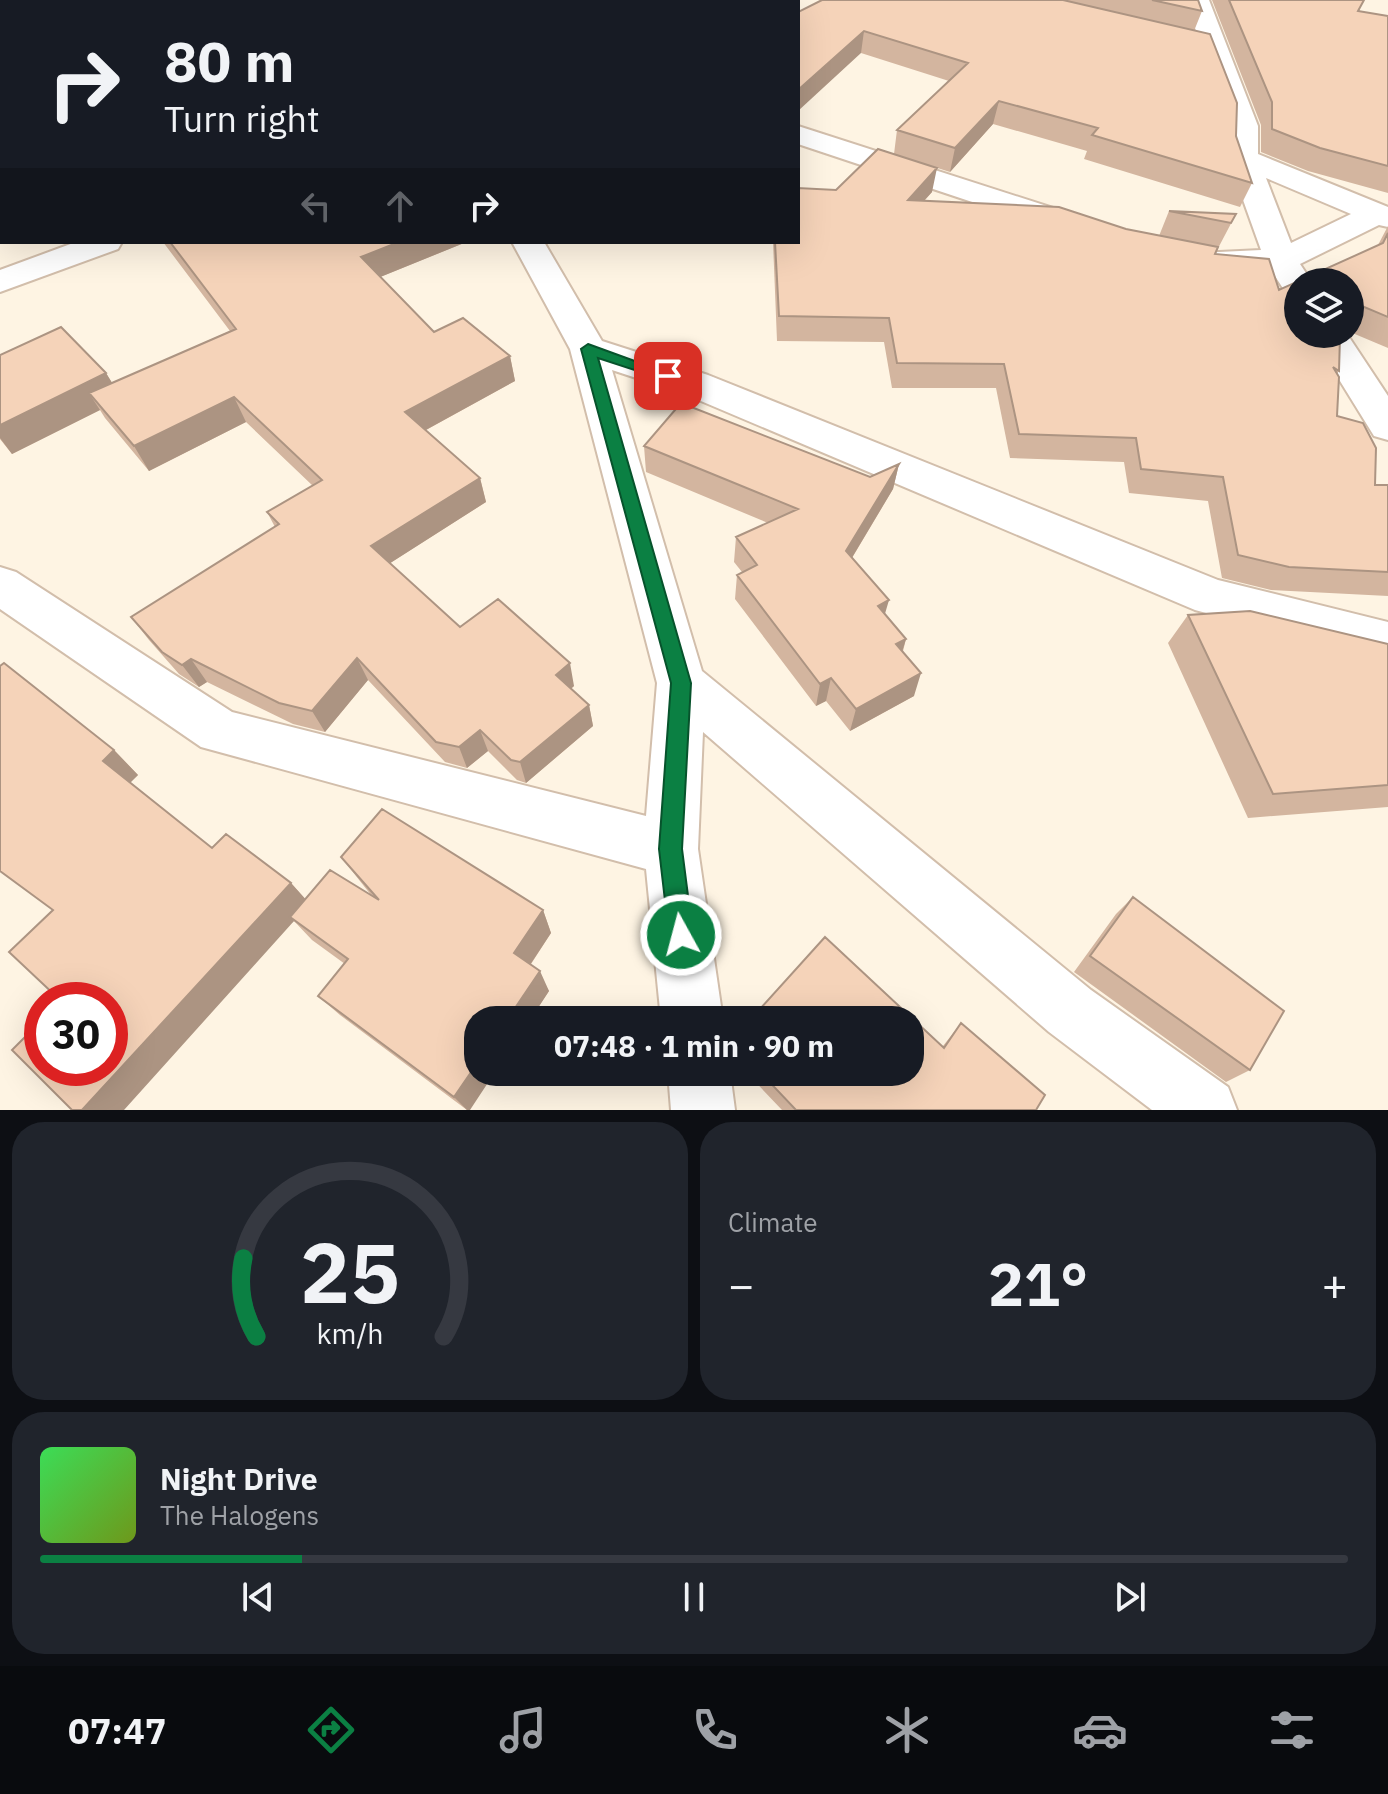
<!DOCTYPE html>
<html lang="en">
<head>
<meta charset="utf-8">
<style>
	:root { --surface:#171b24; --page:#20242c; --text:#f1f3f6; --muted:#9ea1a6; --line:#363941; --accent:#0b8043 }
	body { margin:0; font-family:"IBM Plex Sans",sans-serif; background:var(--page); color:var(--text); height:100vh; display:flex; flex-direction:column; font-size:30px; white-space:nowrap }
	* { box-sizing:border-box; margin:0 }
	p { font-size:26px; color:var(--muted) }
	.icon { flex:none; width:44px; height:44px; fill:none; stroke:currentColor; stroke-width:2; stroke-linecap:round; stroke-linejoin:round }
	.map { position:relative; height:1110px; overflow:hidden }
	.sheet { display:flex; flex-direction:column; gap:12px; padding:12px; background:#0d0f14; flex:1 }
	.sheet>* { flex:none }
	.hud { position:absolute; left:0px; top:0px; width:800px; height:244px; box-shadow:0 8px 32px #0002; background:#171b24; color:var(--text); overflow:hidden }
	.tools { position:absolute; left:1284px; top:268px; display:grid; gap:16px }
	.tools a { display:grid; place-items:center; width:80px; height:80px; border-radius:50%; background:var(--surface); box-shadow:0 8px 32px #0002; font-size:40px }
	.speed { position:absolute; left:24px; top:982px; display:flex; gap:16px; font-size:40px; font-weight:700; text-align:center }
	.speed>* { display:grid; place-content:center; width:104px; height:104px; border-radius:50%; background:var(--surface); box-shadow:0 8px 32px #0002; line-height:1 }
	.speed .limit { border:12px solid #d22; background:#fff; color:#111 }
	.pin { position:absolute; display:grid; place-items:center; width:68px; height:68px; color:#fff; margin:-34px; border-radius:16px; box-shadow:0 4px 12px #0006 }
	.me { position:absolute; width:88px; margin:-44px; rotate:353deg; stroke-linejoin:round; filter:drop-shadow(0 0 6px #0008) }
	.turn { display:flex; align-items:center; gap:28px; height:168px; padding:0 32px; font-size:36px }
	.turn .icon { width:104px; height:104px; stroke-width:2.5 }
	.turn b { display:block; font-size:56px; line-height:68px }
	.lanes { display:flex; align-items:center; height:76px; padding:0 32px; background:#0003; justify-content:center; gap:40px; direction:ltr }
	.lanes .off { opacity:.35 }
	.big { font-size:60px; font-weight:800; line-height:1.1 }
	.sheet .tile { flex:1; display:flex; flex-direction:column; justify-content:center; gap:12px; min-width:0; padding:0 28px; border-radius:32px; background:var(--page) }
	.sheet .dial { align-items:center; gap:0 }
	.dial svg { height:208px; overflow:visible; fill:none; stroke:var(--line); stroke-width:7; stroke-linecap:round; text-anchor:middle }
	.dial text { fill:var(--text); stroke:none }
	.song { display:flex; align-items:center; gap:24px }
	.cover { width:96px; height:96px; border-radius:12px; background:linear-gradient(135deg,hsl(130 70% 55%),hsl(80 70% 35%)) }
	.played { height:8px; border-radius:4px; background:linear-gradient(90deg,var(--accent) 20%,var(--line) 20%) }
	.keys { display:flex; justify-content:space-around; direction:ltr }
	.heat { display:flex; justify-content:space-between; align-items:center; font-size:44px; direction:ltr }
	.sheet .tiles { flex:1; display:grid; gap:12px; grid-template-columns:1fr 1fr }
	.tile:last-child { grid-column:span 2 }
	.trip { position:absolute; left:464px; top:1006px; width:460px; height:80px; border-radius:32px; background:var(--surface); box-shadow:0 8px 32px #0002; font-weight:800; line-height:80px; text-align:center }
	.tab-bar { display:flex; height:128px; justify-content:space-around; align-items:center; background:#090b0e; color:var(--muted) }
	.tab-bar .icon { width:56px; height:56px }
	.tab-bar .active { color:var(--accent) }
	.tab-bar b { font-size:36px; color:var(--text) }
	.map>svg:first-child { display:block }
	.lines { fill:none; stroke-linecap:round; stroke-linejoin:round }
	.minor-casing { stroke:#d2beab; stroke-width:4 }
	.minor { fill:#fff; fill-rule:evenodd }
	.wall { fill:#d3b59f }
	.shaded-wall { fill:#ac9482 }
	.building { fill:#f5d3b9; stroke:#ac9482; stroke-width:2 }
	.route { fill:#0b8043; stroke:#07532c; stroke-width:2 }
</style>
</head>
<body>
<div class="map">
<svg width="1388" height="1110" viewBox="0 0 1388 1110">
	<rect width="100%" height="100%" fill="#fef4e3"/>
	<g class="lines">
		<g class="minor-casing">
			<path id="minor" d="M 437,0 L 461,0 L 436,2 Z
				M 1185,0 L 1209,0 L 1258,126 L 1258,154 L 1388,207 L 1388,227 L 1379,225 L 1300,264 L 1312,282 L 1298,282 L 1298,296 L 1286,293 L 1271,270 L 1198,267 L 1193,260 L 1198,253 L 1261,250 L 1228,158 L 1230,126 ZM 1266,178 L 1351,214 L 1291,243 Z
				M 798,126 L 1081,217 L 1086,224 L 1081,231 L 1070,234 L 1059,231 L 798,144 Z
				M 76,242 L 122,242 L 118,249 L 0,292 L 0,270 Z
				M 512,242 L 544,242 L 602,341 L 708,375 L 1218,580 L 1388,622 L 1388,662 L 1195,610 L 682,393 L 612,370 L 702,671 L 1091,990 L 1228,1087 L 1237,1110 L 1152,1110 L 1049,1032 L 703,732 L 698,849 L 723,1020 L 661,1020 L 646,869 L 201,747 L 0,609 L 0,567 L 16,572 L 232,712 L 646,816 L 657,683 L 570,349 Z
				M 1311,334 L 1347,334 L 1388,396 L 1388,440 L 1374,436 Z
				M 668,1072 L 730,1072 L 735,1110 L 671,1110 Z"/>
		</g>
		<use href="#minor" class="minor"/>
	</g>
	<path class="wall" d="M 12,0 L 148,0 L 142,2 L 16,2 Z
		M 251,0 L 350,0 L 345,2 L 256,2 Z
		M 822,0 L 1198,0 L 1202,11 L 1194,31 L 1236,136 L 1252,183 L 1240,207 L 1084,159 L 1087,151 L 993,124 L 950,172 L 894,154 L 897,130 L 949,81 L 861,53 Z
		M 1212,0 L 1364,0 L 1358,11 L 1388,16 L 1388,193 L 1308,171 L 1261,152 L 1261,125 Z
		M 836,190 L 932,192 L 924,201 L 1126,229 L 1159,236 L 1169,211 L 1236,214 L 1215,254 L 1279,290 L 1378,245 L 1388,226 L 1388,348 L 1350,332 L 1350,282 L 1298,282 L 1339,371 L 1337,374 L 1337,416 L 1375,485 L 1388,485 L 1388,596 L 1271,590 L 1222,578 L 1208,501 L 1129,493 L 1124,462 L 1010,458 L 996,388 L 892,388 L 884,342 L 777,341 L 773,242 L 798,242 Z
		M 163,242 L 463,242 L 464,243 L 380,277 L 434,332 L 510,356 L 515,381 L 426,430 L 480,478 L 486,502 L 390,563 L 460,627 L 574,686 L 571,689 L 589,705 L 593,726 L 526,783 L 517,780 L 488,751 L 467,768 L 445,762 L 368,680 L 325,732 L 293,724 L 207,682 L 199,687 L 179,674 L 149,640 L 131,617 L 275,527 L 267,512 L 313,486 L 246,422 L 149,471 L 105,418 L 100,410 L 12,454 L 0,439 L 0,355 L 106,373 L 112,383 L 230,331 Z
		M 644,446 L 870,477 L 899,464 L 893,489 L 852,558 L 885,614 L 906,639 L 903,651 L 914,696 L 850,731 L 826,701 L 816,706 L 735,599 L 737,575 L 742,572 L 734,562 L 736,537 L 768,523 L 646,472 Z
		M 1188,615 L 1388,644 L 1388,807 L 1248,818 L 1168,643 Z
		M 114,750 L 138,775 L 130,782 L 212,848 L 291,883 L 305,899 L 371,895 L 341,857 L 543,910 L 551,933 L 531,964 L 549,991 L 530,1020 L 478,1020 L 470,1110 L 467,1110 L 340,1015 L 318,996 L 345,964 L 312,940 L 294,921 L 110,1068 L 53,910 Z
		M 1133,897 L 1250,1070 L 1226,1082 L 1074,972 L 1116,914 Z
		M 961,1023 L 1036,1110 L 782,1110 L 746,1072 L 910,1072 L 943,1046 Z"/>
	<path class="shaded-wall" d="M 79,0 L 148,0 L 142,2 L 73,2 Z
		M 284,0 L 301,0 L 301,2 L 284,2 Z
		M 311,0 L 350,0 L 345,2 L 312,2 Z
		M 864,31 L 861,53 L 798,111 L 798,90 Z
		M 999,101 L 993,124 L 950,172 L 955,148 Z
		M 937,168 L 932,192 L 903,224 L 908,200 Z
		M 399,242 L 463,242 L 464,243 L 368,282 L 361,257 Z
		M 510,356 L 515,381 L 413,437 L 405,412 Z
		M 106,373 L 122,399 L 89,393 L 100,410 L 12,454 L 0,438 L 0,425 Z
		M 234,397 L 246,422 L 149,471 L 134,446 Z
		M 899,464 L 893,489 L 841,576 L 846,551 Z
		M 480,478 L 486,502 L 381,569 L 371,546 Z
		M 889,600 L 882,624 L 878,606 Z
		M 906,639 L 899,662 L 896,644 Z
		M 357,658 L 368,680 L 325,732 L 312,711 Z
		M 191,659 L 207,682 L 199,687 L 182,665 Z
		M 570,663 L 574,686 L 560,697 L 556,675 Z
		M 921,673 L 914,696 L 850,731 L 856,709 Z
		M 831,678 L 826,701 L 816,706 L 820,684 Z
		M 589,705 L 593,726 L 526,783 L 520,762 Z
		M 480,730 L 488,751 L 467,768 L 459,747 Z
		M 114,750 L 138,775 L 128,785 L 103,761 Z
		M 291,883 L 309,903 L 290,917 L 294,921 L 124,1110 L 82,1110 Z
		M 543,910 L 551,933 L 524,974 L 514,953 Z
		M 540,971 L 549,991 L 530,1020 L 507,1020 Z
		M 478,1062 L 478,1072 L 495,1072 L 470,1110 L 467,1110 L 454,1097 Z"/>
	<path class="building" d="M 45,0 L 79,0 L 73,2 L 49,2 Z
		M 528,0 L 732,0 L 740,2 L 524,2 Z
		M 822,0 L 1063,0 L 1210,34 L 1237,103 L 1236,136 L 1252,183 L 1092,135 L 1098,128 L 999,101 L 955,148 L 897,130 L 968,63 L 864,31 L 798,90 L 798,12 Z
		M 1152,0 L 1198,0 L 1202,11 Z
		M 1229,0 L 1364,0 L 1358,11 L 1388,16 L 1388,166 L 1320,148 L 1272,129 L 1272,102 Z
		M 878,149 L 937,168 L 908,200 L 1059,207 L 1126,229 L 1218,247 L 1215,254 L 1269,259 L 1279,290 L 1383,243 L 1388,233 L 1388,317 L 1350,301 L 1350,282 L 1298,282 L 1298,334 L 1338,334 L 1340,337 L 1339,371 L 1333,367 L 1339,377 L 1337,416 L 1363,423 L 1376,448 L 1375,485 L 1388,485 L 1388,572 L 1289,567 L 1238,555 L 1223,477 L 1141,469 L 1136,438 L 1019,434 L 1004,364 L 897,363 L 889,318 L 779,316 L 775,242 L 798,242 L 798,188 L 836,190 Z
		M 1169,211 L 1236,214 L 1231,223 Z
		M 170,242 L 399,242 L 361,257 L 434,332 L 463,318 L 510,356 L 405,412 L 480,478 L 371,546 L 460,627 L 498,599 L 570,663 L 556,675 L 589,705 L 520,762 L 511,760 L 480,730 L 459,747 L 436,742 L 357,658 L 312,711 L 279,703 L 191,659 L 182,665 L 162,652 L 131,617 L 279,524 L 267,512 L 322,480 L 234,397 L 134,446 L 89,393 L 236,329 Z
		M 61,327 L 106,373 L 0,425 L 0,355 Z
		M 681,403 L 870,477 L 899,464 L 846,551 L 889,600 L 878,606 L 906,639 L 896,644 L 921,673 L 856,709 L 831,678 L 820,684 L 737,575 L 757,565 L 736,537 L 798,509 L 644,446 Z
		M 1250,611 L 1388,644 L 1388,785 L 1273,794 L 1188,615 Z
		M 4,663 L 114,750 L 103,761 L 212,848 L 226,834 L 291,883 L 82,1110 L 72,1110 L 12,1050 L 42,1020 L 42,1068 L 110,1068 L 110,1000 L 60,1000 L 9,952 L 53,910 L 0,871 L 0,666 Z
		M 382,809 L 543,910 L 514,953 L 540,971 L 507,1020 L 478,1020 L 478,1062 L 454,1097 L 318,996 L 348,959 L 290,917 L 330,870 L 379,900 L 341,857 Z
		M 1133,897 L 1284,1011 L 1250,1070 L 1090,956 Z
		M 825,937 L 944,1048 L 961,1023 L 1045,1095 L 1036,1110 L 796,1110 L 760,1072 L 910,1072 L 910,1020 L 750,1020 Z"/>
	<path class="route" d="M 588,344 L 676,376 L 668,381 L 598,358 L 691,683 L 682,849 L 693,935 L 690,943 L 681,947 L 673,943 L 669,935 L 659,849 L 671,683 L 581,349 Z"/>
</svg>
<div class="tools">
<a><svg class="icon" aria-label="layers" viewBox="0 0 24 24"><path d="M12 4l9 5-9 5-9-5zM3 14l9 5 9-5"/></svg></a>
</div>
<div class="speed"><div class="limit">30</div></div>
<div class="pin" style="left:668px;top:376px;background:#d93025"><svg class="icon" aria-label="arrive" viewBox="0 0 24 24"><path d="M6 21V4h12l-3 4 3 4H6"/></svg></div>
<svg class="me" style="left:681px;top:935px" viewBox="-20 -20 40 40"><circle r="17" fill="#0b8043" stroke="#fff" stroke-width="3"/><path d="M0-11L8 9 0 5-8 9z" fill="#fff"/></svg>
<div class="trip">07:48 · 1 min · 90 m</div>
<div class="hud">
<div class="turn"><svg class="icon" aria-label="right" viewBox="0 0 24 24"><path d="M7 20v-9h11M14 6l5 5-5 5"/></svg><div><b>80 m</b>Turn right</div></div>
<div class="lanes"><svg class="icon off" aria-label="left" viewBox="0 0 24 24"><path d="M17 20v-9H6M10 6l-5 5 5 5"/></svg><svg class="icon off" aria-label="ahead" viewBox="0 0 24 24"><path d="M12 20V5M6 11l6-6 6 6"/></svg><svg class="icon" aria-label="right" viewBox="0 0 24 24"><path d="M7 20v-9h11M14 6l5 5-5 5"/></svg></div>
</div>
</div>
<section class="sheet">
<div class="tiles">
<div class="tile dial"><svg viewBox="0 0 100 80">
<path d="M14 69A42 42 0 1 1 86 69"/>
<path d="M14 69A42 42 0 0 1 9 39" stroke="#0b8043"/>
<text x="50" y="56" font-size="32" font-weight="700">25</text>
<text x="50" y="72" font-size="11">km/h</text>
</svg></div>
<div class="tile"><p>Climate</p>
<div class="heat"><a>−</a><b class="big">21°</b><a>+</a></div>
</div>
<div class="tile">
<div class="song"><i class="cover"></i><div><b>Night Drive</b><p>The Halogens</p></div></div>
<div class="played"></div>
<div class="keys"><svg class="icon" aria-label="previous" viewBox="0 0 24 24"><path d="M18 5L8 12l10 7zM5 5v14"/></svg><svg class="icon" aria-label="pause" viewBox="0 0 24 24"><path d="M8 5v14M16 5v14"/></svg><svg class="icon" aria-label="next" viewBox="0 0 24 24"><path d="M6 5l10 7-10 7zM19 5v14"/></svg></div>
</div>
</div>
</section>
<nav class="tab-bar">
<b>07:47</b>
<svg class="icon active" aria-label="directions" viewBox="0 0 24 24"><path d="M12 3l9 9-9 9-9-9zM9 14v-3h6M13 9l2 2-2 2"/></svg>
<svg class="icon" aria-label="music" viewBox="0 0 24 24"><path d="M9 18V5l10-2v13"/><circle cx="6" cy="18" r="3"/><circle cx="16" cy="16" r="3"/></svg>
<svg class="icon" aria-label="phone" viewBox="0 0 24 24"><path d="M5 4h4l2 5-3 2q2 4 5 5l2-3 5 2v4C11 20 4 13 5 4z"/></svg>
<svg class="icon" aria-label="climate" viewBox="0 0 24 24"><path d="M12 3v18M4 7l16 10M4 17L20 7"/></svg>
<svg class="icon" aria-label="car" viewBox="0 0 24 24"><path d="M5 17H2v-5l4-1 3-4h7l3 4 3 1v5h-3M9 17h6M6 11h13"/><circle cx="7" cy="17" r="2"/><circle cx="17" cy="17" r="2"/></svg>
<svg class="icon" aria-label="filters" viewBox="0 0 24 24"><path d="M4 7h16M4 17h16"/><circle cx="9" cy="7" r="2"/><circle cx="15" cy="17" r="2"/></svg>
</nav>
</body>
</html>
